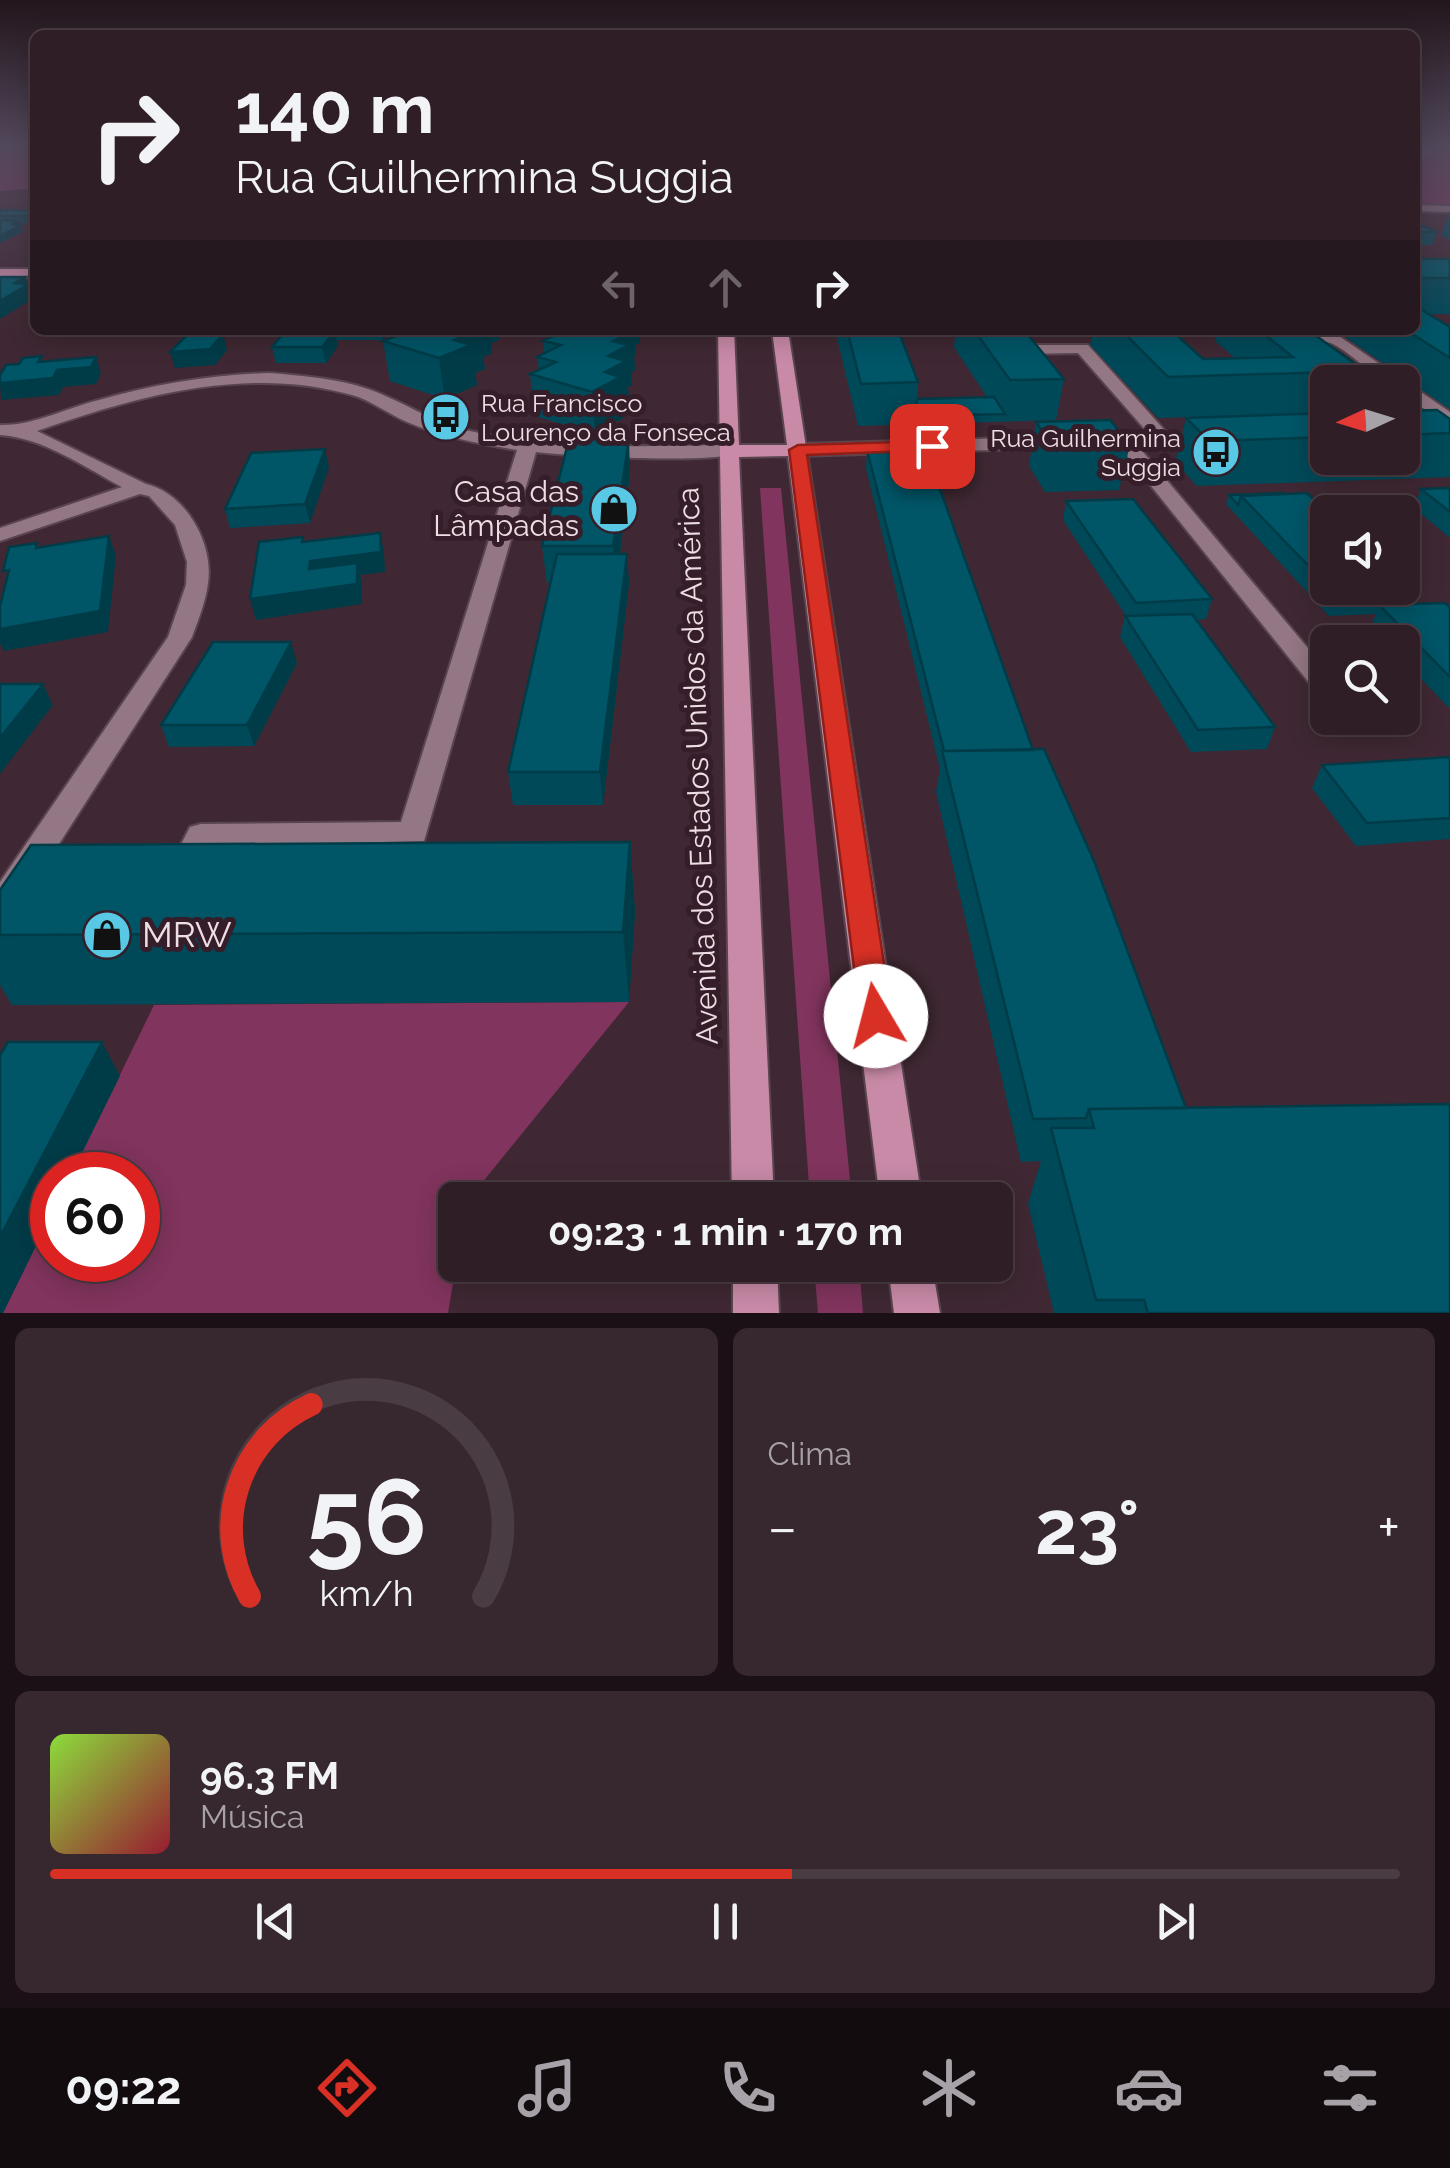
<!DOCTYPE html>
<html lang="pt">
<head>
<meta charset="utf-8">
<style>
	:root { --surface:#2f1e26; --page:#37272e; --text:#f1f3f6; --muted:#a7a2a7; --line:#4a3c43; --accent:#d93025 }
	body { margin:0; font-family:Raleway,sans-serif; background:var(--page); color:var(--text); height:100vh; display:flex; flex-direction:column; font-size:38px; white-space:nowrap }
	* { box-sizing:border-box; margin:0 }
	p { font-size:32px; color:var(--muted) }
	.icon { flex:none; width:55px; height:55px; fill:none; stroke:currentColor; stroke-width:2; stroke-linecap:round; stroke-linejoin:round }
	.map { position:relative; height:1313px; overflow:hidden }
	.details { display:flex; flex-direction:column; gap:15px; padding:15px; background:#1a1015; flex:1 }
	.details>* { flex:none }
	.guide { position:absolute; left:30px; top:30px; width:1390px; height:305px; border-radius:15px; box-shadow:0 5px 25px #0003,0 0 0 2px var(--line); background:#2f1e26; color:var(--text); overflow:hidden }
	.needle { width:65px; rotate:266deg }
	.tools { position:absolute; left:1310px; top:365px; display:grid; gap:20px }
	.tools a { display:grid; place-items:center; width:110px; height:110px; border-radius:15px; background:var(--surface); box-shadow:0 5px 25px #0003,0 0 0 2px var(--line); font-size:50px }
	.speed { position:absolute; left:30px; top:1152px; display:flex; gap:20px; font-size:50px; font-weight:700; text-align:center }
	.speed>* { display:grid; place-content:center; width:130px; height:130px; border-radius:50%; background:var(--surface); box-shadow:0 5px 25px #0003,0 0 0 2px var(--line); line-height:1 }
	.speed .limit { border:15px solid #d22; background:#fff; color:#111 }
	.pin { position:absolute; display:grid; place-items:center; width:85px; height:85px; color:#fff; margin:-42px; border-radius:20px; box-shadow:0 5px 15px #0006 }
	.me { position:absolute; width:110px; margin:-55px; rotate:352deg; stroke-linejoin:round; filter:drop-shadow(0 0 8px #0008) }
	.turn { display:flex; align-items:center; gap:35px; height:210px; padding:0 40px; font-size:45px }
	.turn .icon { width:130px; height:130px; stroke-width:2.5 }
	.turn b { display:block; font-size:70px; line-height:85px }
	.lanes { display:flex; align-items:center; height:95px; padding:0 40px; background:#0003; justify-content:center; gap:50px; direction:ltr }
	.lanes .off { opacity:.35 }
	.big { font-size:75px; font-weight:700; line-height:1.1 }
	.details .tile { flex:1; display:flex; flex-direction:column; justify-content:center; gap:15px; min-width:0; padding:0 35px; border-radius:15px; background:var(--page) }
	.details .dial { align-items:center; gap:0 }
	.dial svg { height:260px; overflow:visible; fill:none; stroke:var(--line); stroke-width:7; stroke-linecap:round; text-anchor:middle }
	.dial text { fill:var(--text); stroke:none }
	.song { display:flex; align-items:center; gap:30px }
	.cover { width:120px; height:120px; border-radius:15px; background:linear-gradient(135deg,hsl(90 70% 55%),hsl(350 70% 35%)) }
	.played { height:10px; border-radius:5px; background:linear-gradient(90deg,var(--accent) 55%,var(--line) 55%) }
	.keys { display:flex; justify-content:space-around; direction:ltr }
	.heat { display:flex; justify-content:space-between; align-items:center; font-size:55px; direction:ltr }
	.details .tiles { flex:1; display:grid; gap:15px; grid-template-columns:1fr 1fr }
	.tile:last-child { grid-column:span 2 }
	.trip { position:absolute; left:438px; top:1182px; width:575px; height:100px; border-radius:15px; background:var(--surface); box-shadow:0 5px 25px #0003,0 0 0 2px var(--line); font-weight:700; line-height:100px; text-align:center }
	.menu { display:flex; height:160px; justify-content:space-around; align-items:center; background:#130c0f; color:var(--muted) }
	.menu .icon { width:70px; height:70px }
	.menu .active { color:var(--accent) }
	.menu b { font-size:45px; color:var(--text) }
	.map>svg:first-child { display:block }
	.green { fill:#81345d }
	.lines { fill:none; stroke-linecap:round; stroke-linejoin:round }
	.street-casing { stroke:#59454f; stroke-width:4 }
	.primary-casing { stroke:#59454f; stroke-width:4 }
	.street { fill:#937784; fill-rule:evenodd }
	.primary { fill:#c88aa7; fill-rule:evenodd }
	.wall { fill:#004959 }
	.shaded-wall { fill:#003c48 }
	.building { fill:#005567; stroke:#003c48; stroke-width:2.5 }
	.route { fill:#d93025; stroke:#8d1f18; stroke-width:2.5 }
	.labels { text-anchor:middle; stroke-width:10; stroke-linejoin:round; paint-order:stroke }
	.far-poi-label { font-size:25px; fill:#eddde4; stroke:#351e29; text-anchor:start }
	.poi-label { font-size:30px; fill:#eddde4; stroke:#351e29; text-anchor:end }
	.street-label { font-size:30px; fill:#eddde4; stroke:#351e29 }
	.near-poi-label { font-size:35px; fill:#eddde4; stroke:#351e29; text-anchor:start }
</style>
</head>
<body>
<div class="map">
<svg width="1450" height="1313" viewBox="0 0 1450 1313">
	<rect width="100%" height="100%" fill="#3f2833"/>
	<path class="green" d="M 0,147 L 35,147 L 35,188 L 0,191 Z
		M 1415,147 L 1450,147 L 1450,207 L 1415,206 Z
		M 760,488 L 781,488 L 852,1200 L 810,1200 Z
		M 629,1002 L 468,1200 L 455,1200 L 456,1265 L 448,1313 L 3,1313 L 52,1213 L 52,1260 L 138,1260 L 138,1175 L 71,1175 L 154,1005 Z
		M 814,1265 L 859,1265 L 863,1313 L 818,1313 Z"/>
	<g class="lines">
		<g class="street-casing">
			<path id="street" d="M 1425,147 L 1435,147 L 1415,165 L 1415,156 Z
				M 1415,205 L 1450,206 L 1450,212 L 1415,211 Z
				M 1333,332 L 1450,412 L 1450,425 L 1402,395 L 1402,382 C 1374,382 1358,357 1333,344 C 1317,336 1295,349 1279,339 L 1287,334 Z
				M 1012,345 L 1088,345 L 1168,434 L 1219,434 L 1219,442 L 1213,443 L 1138,446 L 1328,672 L 1328,697 L 1319,695 L 1119,446 L 798,456 L 789,450 L 798,444 L 1149,434 L 1078,353 L 1023,354 L 1015,359 L 1004,350 Z
				M 270,373 C 302,376 336,378 368,389 C 402,401 430,421 466,430 C 552,451 644,446 732,445 L 741,451 C 724,465 567,456 536,452 L 424,841 L 211,846 L 192,883 L 181,887 L 170,883 L 165,875 L 190,827 L 201,824 L 401,822 L 517,450 C 480,444 442,437 407,422 C 388,414 371,400 352,395 C 247,365 136,396 37,431 L 146,484 C 185,493 214,543 208,583 C 206,601 198,620 192,637 L 12,917 L 0,921 L 0,882 L 168,637 L 186,585 L 187,562 L 175,525 L 149,496 L 140,494 L 0,541 L 0,528 L 122,487 C 84,467 44,438 0,435 L 0,425 C 33,426 66,408 99,400 C 155,384 211,375 270,373 Z"/>
		</g>
		<g class="primary-casing">
			<path id="primary" d="M 0,269 L 35,269 L 35,277 L 0,277 Z
				M 718,330 L 734,330 L 739,445 L 787,445 L 772,330 L 788,330 L 922,1200 L 880,1200 L 788,456 L 739,457 L 774,1200 L 732,1200 Z
				M 733,1265 L 777,1265 L 779,1313 L 733,1313 Z
				M 888,1265 L 932,1265 L 940,1313 L 894,1313 Z"/>
		</g>
		<use href="#street" class="street"/>
		<use href="#primary" class="primary"/>
	</g>
	<path class="wall" d="M 0,210 L 35,211 L 35,224 L 19,223 L 23,231 L 0,243 Z
		M 1450,211 L 1450,240 L 1441,235 Z
		M 1415,223 L 1437,232 L 1432,245 L 1415,245 Z
		M 1415,259 L 1450,259 L 1450,314 L 1428,314 L 1450,327 L 1450,408 L 1448,408 L 1345,337 L 1347,330 L 1415,330 Z
		M 286,330 L 389,330 L 383,340 L 337,340 L 338,346 L 326,363 L 276,363 L 272,347 Z
		M 395,330 L 500,330 L 498,331 L 499,340 L 491,343 L 492,353 L 483,357 L 485,369 L 475,373 L 477,385 L 445,399 L 390,381 L 383,341 L 396,336 Z
		M 548,330 L 639,330 L 640,343 L 635,345 L 636,356 L 634,357 L 635,370 L 631,372 L 632,385 L 628,387 L 629,402 L 622,406 L 623,418 L 595,434 L 535,416 L 530,374 L 539,370 L 537,357 L 544,353 L 543,341 L 549,338 Z
		M 835,330 L 898,330 L 918,382 L 917,399 L 987,397 L 954,347 L 956,330 L 1024,330 L 1064,379 L 1056,420 L 858,426 Z
		M 1093,330 L 1171,330 L 1203,359 L 1235,358 L 1215,341 L 1217,330 L 1308,330 L 1365,371 L 1361,382 L 1328,382 L 1328,413 L 1158,418 L 1090,345 Z
		M 1402,411 L 1450,419 L 1450,477 L 1197,486 L 1175,462 L 1186,418 L 1328,413 L 1328,458 L 1402,458 Z
		M 1036,422 L 1130,445 L 1119,490 L 1045,492 L 1029,466 Z
		M 867,450 L 1033,750 L 1186,1108 L 1450,1313 L 1054,1313 L 1028,1204 L 1041,1161 L 1021,1162 L 936,792 L 940,769 L 866,468 Z
		M 329,467 L 310,523 L 230,528 L 225,509 Z
		M 630,472 L 620,554 L 627,554 L 629,583 L 603,805 L 513,805 L 508,772 L 550,583 L 547,583 L 542,546 Z
		M 1450,488 L 1450,538 L 1414,508 L 1421,489 Z
		M 1229,495 L 1328,513 L 1328,588 L 1402,588 L 1411,592 L 1406,604 L 1450,607 L 1450,709 L 1402,659 L 1402,642 L 1387,642 L 1371,626 L 1376,614 L 1329,616 L 1226,504 Z
		M 1066,501 L 1212,599 L 1206,619 L 1196,620 L 1275,727 L 1267,749 L 1191,752 L 1120,637 L 1125,616 L 1126,616 L 1063,520 Z
		M 297,663 L 254,746 L 169,747 L 161,725 Z
		M 1450,757 L 1450,839 L 1356,846 L 1312,788 L 1322,765 Z
		M 630,842 L 635,912 L 629,1002 L 12,1005 L 0,985 L 0,890 Z"/>
	<path class="shaded-wall" d="M 19,221 L 23,231 L 0,243 L 0,236 L 11,224 Z
		M 25,277 L 34,298 L 0,319 L 0,301 L 15,283 Z
		M 381,330 L 389,330 L 383,340 Z
		M 464,330 L 500,330 L 498,331 L 499,340 L 491,343 L 492,353 L 483,357 L 485,369 L 475,373 L 477,385 L 445,399 L 439,358 Z
		M 614,330 L 639,330 L 640,343 L 635,345 L 636,356 L 634,357 L 635,370 L 631,372 L 632,385 L 628,387 L 629,402 L 622,406 L 623,418 L 595,434 L 592,392 L 608,356 Z
		M 335,331 L 338,346 L 326,363 L 322,347 Z
		M 223,334 L 227,350 L 215,365 L 175,368 L 170,352 Z
		M 96,357 L 101,373 L 96,384 L 63,387 L 59,395 L 1,400 L 0,383 L 57,370 Z
		M 629,439 L 630,472 L 616,583 L 613,546 Z
		M 325,449 L 329,467 L 310,523 L 305,504 Z
		M 380,533 L 384,552 L 385,572 L 360,575 L 362,583 L 362,604 L 256,620 L 250,599 L 309,569 L 310,561 Z
		M 109,536 L 116,556 L 108,632 L 4,651 L 0,644 L 0,629 Z
		M 627,554 L 629,583 L 603,805 L 600,772 Z
		M 291,642 L 297,663 L 254,746 L 247,725 Z
		M 43,684 L 53,705 L 0,774 L 0,738 Z
		M 630,842 L 635,912 L 629,1002 L 623,932 Z
		M 102,1042 L 120,1076 L 71,1175 L 52,1175 L 52,1213 L 3,1313 L 0,1313 L 0,1237 Z"/>
	<path class="building" d="M 0,210 L 35,211 L 35,216 L 0,216 Z
		M 4,220 L 19,221 L 11,224 L 21,225 L 0,236 L 0,222 Z
		M 1415,223 L 1437,232 L 1415,232 Z
		M 1415,259 L 1450,259 L 1450,278 L 1415,278 Z
		M 0,277 L 25,277 L 15,283 L 29,284 L 0,301 Z
		M 1415,306 L 1450,327 L 1450,358 L 1406,330 L 1415,330 Z
		M 286,330 L 335,331 L 322,347 L 272,347 Z
		M 412,330 L 478,330 L 454,340 L 471,345 L 439,358 L 383,341 Z
		M 564,330 L 633,331 L 613,341 L 629,345 L 608,356 L 626,361 L 605,372 L 620,377 L 592,392 L 530,374 L 556,362 L 537,357 L 561,345 L 543,341 L 565,330 Z
		M 847,330 L 898,330 L 918,382 L 861,384 Z
		M 974,330 L 1024,330 L 1064,379 L 1010,380 Z
		M 1121,330 L 1171,330 L 1203,359 L 1293,357 L 1259,330 L 1308,330 L 1365,371 L 1168,377 Z
		M 223,334 L 210,349 L 170,352 L 187,335 Z
		M 42,356 L 38,362 L 96,357 L 91,367 L 57,370 L 53,378 L 0,383 L 0,375 L 6,365 L 19,364 L 23,358 Z
		M 994,397 L 1005,414 L 915,416 L 917,399 Z
		M 1437,410 L 1450,419 L 1450,433 L 1402,435 L 1402,411 Z
		M 1328,413 L 1328,437 L 1209,441 L 1186,418 Z
		M 1110,420 L 1130,445 L 1053,447 L 1036,422 Z
		M 569,439 L 629,439 L 613,546 L 542,546 Z
		M 325,449 L 305,504 L 225,509 L 251,453 Z
		M 867,450 L 926,450 L 1033,750 L 944,751 Z
		M 1450,488 L 1450,512 L 1421,489 Z
		M 1283,493 L 1284,494 L 1241,496 L 1238,505 L 1229,495 Z
		M 1307,493 L 1328,513 L 1328,586 L 1241,496 Z
		M 1133,499 L 1212,599 L 1136,603 L 1066,501 Z
		M 380,533 L 381,552 L 310,561 L 309,569 L 357,563 L 357,584 L 250,599 L 259,542 L 303,537 L 302,542 Z
		M 109,536 L 100,611 L 0,629 L 0,606 L 9,570 L 3,571 L 9,547 L 37,543 L 36,548 Z
		M 557,554 L 627,554 L 600,772 L 508,772 Z
		M 1402,584 L 1411,592 L 1337,596 L 1329,588 L 1402,588 Z
		M 1445,603 L 1450,607 L 1450,677 L 1379,605 Z
		M 1192,614 L 1275,727 L 1198,730 L 1125,616 Z
		M 213,642 L 291,642 L 247,725 L 161,725 Z
		M 0,684 L 43,684 L 0,738 Z
		M 1044,749 L 1094,861 L 1186,1108 L 1089,1109 L 1086,1118 L 1033,1119 L 942,751 Z
		M 1450,757 L 1450,818 L 1367,823 L 1322,765 Z
		M 630,842 L 623,932 L 0,935 L 0,890 L 31,845 Z
		M 8,1042 L 102,1042 L 0,1237 L 0,1055 Z
		M 1450,1104 L 1450,1313 L 1148,1313 L 1144,1300 L 1096,1300 L 1051,1128 L 1094,1128 L 1089,1109 Z"/>
	<linearGradient id="sky" x2="0" y2="1"><stop stop-color="#23161c"/><stop offset="0.44" stop-color="#52485b"/><stop offset="1" stop-color="#52485b" stop-opacity="0"/></linearGradient>
	<rect width="1450" height="331" fill="url(#sky)"/>
	<path class="route" d="M 932,441 L 938,442 L 938,450 L 807,455 L 892,1016 L 888,1025 L 876,1029 L 864,1025 L 860,1016 L 789,450 L 798,445 Z"/>
	<defs>
		<g id="bus-disc" transform="scale(2.5)"><circle r="9.5" fill="#59c8e5" stroke="#351e29"/><path d="M-5-6H5V4H4V6H2V4H-2V6H-4V4H-5ZM-3.5-4V0h7V-4ZM-3.5 1.2v1.5H-2V1.2ZM2 1.2v1.5H3.5V1.2Z" fill="#111"/></g>
		<g id="shop-disc" transform="scale(2.5)"><circle r="9.5" fill="#59c8e5" stroke="#351e29"/><path d="M-5-2.5h2.3a2.7 3.5 0 0 1 5.4 0H5L5.5 6h-11ZM-1.5-2.5h3a1.5 2.3 0 0 0-3 0Z" fill="#111"/></g>
	</defs>
	<g fill-rule="evenodd">
		<use href="#bus-disc" x="446" y="417"/>
		<use href="#bus-disc" x="1216" y="452"/>
		<use href="#shop-disc" x="614" y="509"/>
		<use href="#shop-disc" x="107" y="935"/>
	</g>
	<g class="labels">
		<g class="far-poi-label">
			<text x="481" y="412">Rua Francisco<tspan x="481" dy="29">Lourenço da Fonseca</tspan></text>
			<text x="1181" y="447" text-anchor="end">Rua Guilhermina<tspan x="1181" dy="29">Suggia</tspan></text>
		</g>
		<g class="poi-label">
			<text x="579" y="502">Casa das<tspan x="579" dy="34">Lâmpadas</tspan></text>
		</g>
		<g class="street-label">
			<text transform="translate(698 766) rotate(-92)" y="10">Avenida dos Estados Unidos da América</text>
		</g>
		<g class="near-poi-label">
			<text x="142" y="947">MRW</text>
		</g>
	</g>
</svg>
<div class="tools">
<a><svg class="needle" viewBox="-14 -14 28 28"><path d="M0-13l5 13h-10z" fill="#e53935"/><path d="M0 13l5-13h-10z" fill="#a7a2a7"/></svg></a>
<a><svg class="icon" aria-label="sound" viewBox="0 0 24 24"><path d="M4 9h4l5-4v14l-5-4H4zM17 9q2 3 0 6"/></svg></a>
<a><svg class="icon" aria-label="search" viewBox="0 0 24 24"><circle cx="10" cy="10" r="6"/><path d="M15 15l6 6"/></svg></a>
</div>
<div class="speed"><div class="limit">60</div></div>
<div class="pin" style="left:932px;top:446px;background:#d93025"><svg class="icon" aria-label="arrive" viewBox="0 0 24 24"><path d="M6 21V4h12l-3 4 3 4H6"/></svg></div>
<svg class="me" style="left:876px;top:1016px" viewBox="-20 -20 40 40"><circle r="19" fill="#fff"/><path d="M0-13L10 11 0 6-10 11z" fill="#d93025"/></svg>
<div class="trip">09:23 · 1 min · 170 m</div>
<div class="guide">
<div class="turn"><svg class="icon" aria-label="right" viewBox="0 0 24 24"><path d="M7 20v-9h11M14 6l5 5-5 5"/></svg><div><b>140 m</b>Rua Guilhermina Suggia</div></div>
<div class="lanes"><svg class="icon off" aria-label="left" viewBox="0 0 24 24"><path d="M17 20v-9H6M10 6l-5 5 5 5"/></svg><svg class="icon off" aria-label="ahead" viewBox="0 0 24 24"><path d="M12 20V5M6 11l6-6 6 6"/></svg><svg class="icon" aria-label="right" viewBox="0 0 24 24"><path d="M7 20v-9h11M14 6l5 5-5 5"/></svg></div>
</div>
</div>
<section class="details">
<div class="tiles">
<div class="tile dial"><svg viewBox="0 0 100 80">
<path d="M14 69A42 42 0 1 1 86 69"/>
<path d="M14 69A42 42 0 0 1 33 10" stroke="#d93025"/>
<text x="50" y="56" font-size="32" font-weight="700">56</text>
<text x="50" y="72" font-size="11">km/h</text>
</svg></div>
<div class="tile"><p>Clima</p>
<div class="heat"><a>−</a><b class="big">23°</b><a>+</a></div>
</div>
<div class="tile">
<div class="song"><i class="cover"></i><div><b>96.3 FM</b><p>Música</p></div></div>
<div class="played"></div>
<div class="keys"><svg class="icon" aria-label="previous" viewBox="0 0 24 24"><path d="M18 5L8 12l10 7zM5 5v14"/></svg><svg class="icon" aria-label="pause" viewBox="0 0 24 24"><path d="M8 5v14M16 5v14"/></svg><svg class="icon" aria-label="next" viewBox="0 0 24 24"><path d="M6 5l10 7-10 7zM19 5v14"/></svg></div>
</div>
</div>
</section>
<nav class="menu">
<b>09:22</b>
<svg class="icon active" aria-label="directions" viewBox="0 0 24 24"><path d="M12 3l9 9-9 9-9-9zM9 14v-3h6M13 9l2 2-2 2"/></svg>
<svg class="icon" aria-label="music" viewBox="0 0 24 24"><path d="M9 18V5l10-2v13"/><circle cx="6" cy="18" r="3"/><circle cx="16" cy="16" r="3"/></svg>
<svg class="icon" aria-label="phone" viewBox="0 0 24 24"><path d="M5 4h4l2 5-3 2q2 4 5 5l2-3 5 2v4C11 20 4 13 5 4z"/></svg>
<svg class="icon" aria-label="climate" viewBox="0 0 24 24"><path d="M12 3v18M4 7l16 10M4 17L20 7"/></svg>
<svg class="icon" aria-label="car" viewBox="0 0 24 24"><path d="M5 17H2v-5l4-1 3-4h7l3 4 3 1v5h-3M9 17h6M6 11h13"/><circle cx="7" cy="17" r="2"/><circle cx="17" cy="17" r="2"/></svg>
<svg class="icon" aria-label="filters" viewBox="0 0 24 24"><path d="M4 7h16M4 17h16"/><circle cx="9" cy="7" r="2"/><circle cx="15" cy="17" r="2"/></svg>
</nav>
</body>
</html>
